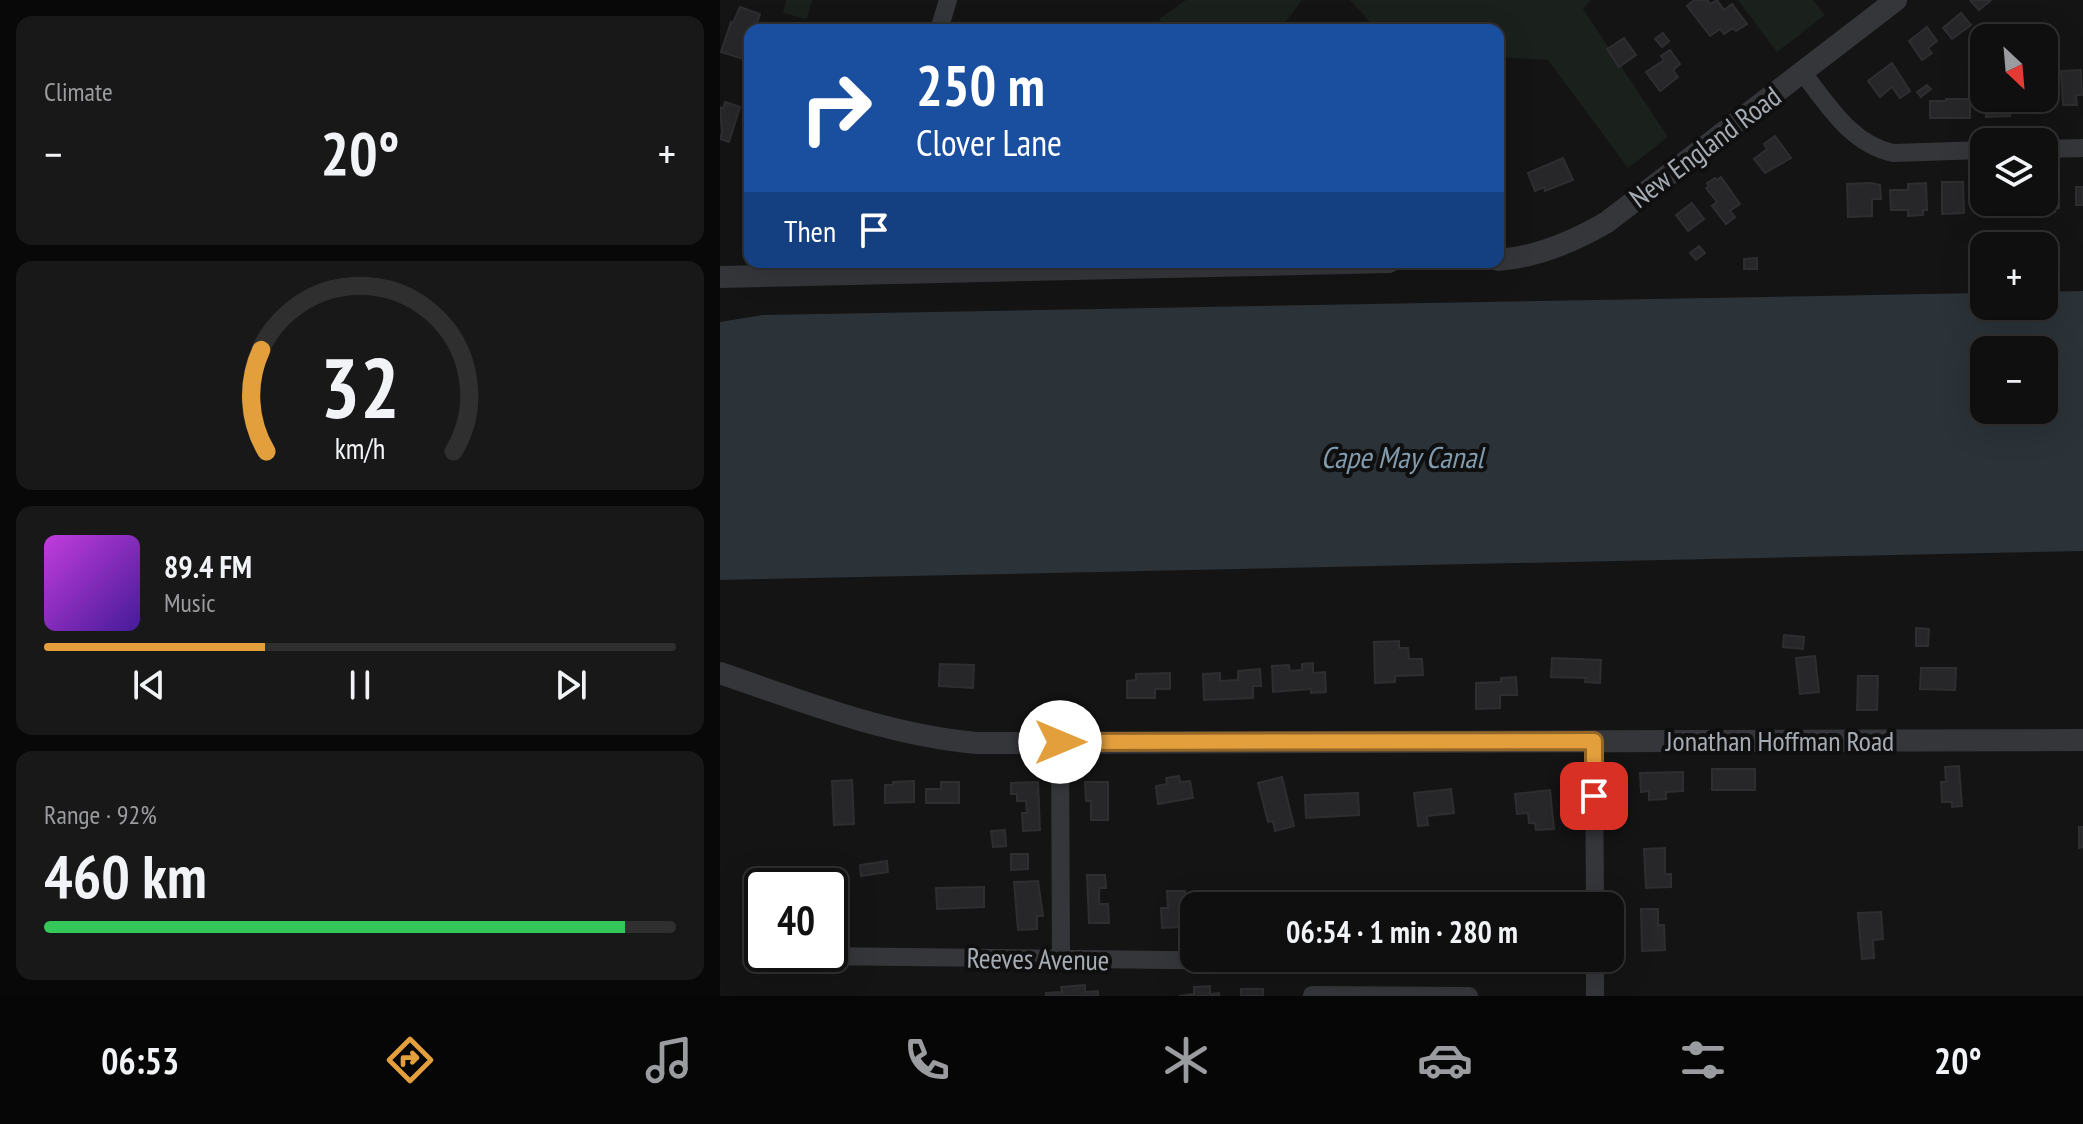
<!DOCTYPE html>
<html lang="en">
<head>
<meta charset="utf-8">
<style>
	:root { --surface:#0f0f10; --page:#181819; --text:#f1f3f6; --muted:#9b9c9f; --line:#2f2f30; --accent:#e49f3d }
	body { margin:0; font-family:"PT Sans Narrow",sans-serif; background:var(--page); color:var(--text); height:100vh; display:flex; flex-direction:column; font-size:30px; white-space:nowrap }
	* { box-sizing:border-box; margin:0 }
	p { font-size:26px; color:var(--muted) }
	.icon { flex:none; width:44px; height:44px; fill:none; stroke:currentColor; stroke-width:2; stroke-linecap:round; stroke-linejoin:round }
	.map { position:relative; flex:1; overflow:hidden }
	.details { display:flex; flex-direction:column; gap:16px; padding:16px; background:#080809; width:720px }
	.details>* { flex:none }
	.hud { position:absolute; left:24px; top:24px; width:760px; height:244px; border-radius:16px; box-shadow:0 8px 32px #0002,0 0 0 2px var(--line); background:#1a4fa0; color:#fff; overflow:hidden }
	.needle { width:52px; rotate:154deg }
	.buttons { position:absolute; left:1250px; top:24px; display:grid; gap:16px }
	.buttons a { display:grid; place-items:center; width:88px; height:88px; border-radius:16px; background:var(--surface); box-shadow:0 8px 32px #0002,0 0 0 2px var(--line); font-size:40px }
	.speed { position:absolute; left:24px; top:868px; display:flex; gap:16px; font-size:40px; font-weight:700; text-align:center }
	.speed>* { display:grid; place-content:center; width:104px; height:104px; border-radius:50%; background:var(--surface); box-shadow:0 8px 32px #0002,0 0 0 2px var(--line); line-height:1 }
	.speed .limit { border:4px solid #111; border-radius:12px; background:#fff; color:#111 }
	.pin { position:absolute; display:grid; place-items:center; width:68px; height:68px; color:#fff; margin:-34px; border-radius:16px; box-shadow:0 4px 12px #0006 }
	.me { position:absolute; width:88px; margin:-44px; rotate:90deg; stroke-linejoin:round; filter:drop-shadow(0 0 6px #0008) }
	.turn { display:flex; align-items:center; gap:28px; height:168px; padding:0 40px; font-size:36px }
	.turn .icon { width:104px; height:104px; stroke-width:2.5 }
	.turn b { display:block; font-size:56px; line-height:68px }
	.then { display:flex; align-items:center; height:76px; padding:0 40px; background:#0003; gap:16px; font-size:30px }
	.big { font-size:60px; font-weight:700; line-height:1.1 }
	.details .widget { flex:1; display:flex; flex-direction:column; justify-content:center; gap:12px; min-width:0; padding:0 28px; border-radius:16px; background:var(--page) }
	.details .dial { align-items:center; gap:0 }
	.dial svg { height:208px; overflow:visible; fill:none; stroke:var(--line); stroke-width:7; stroke-linecap:round; text-anchor:middle }
	.dial text { fill:var(--text); stroke:none }
	.song { display:flex; align-items:center; gap:24px }
	.cover { width:96px; height:96px; border-radius:12px; background:linear-gradient(135deg,hsl(290 70% 55%),hsl(260 70% 35%)) }
	.played { height:8px; border-radius:4px; background:linear-gradient(90deg,var(--accent) 35%,var(--line) 35%) }
	.keys { display:flex; justify-content:space-around; direction:ltr }
	.heat { display:flex; justify-content:space-between; align-items:center; font-size:44px; direction:ltr }
	.charge { height:12px; border-radius:6px; background:linear-gradient(90deg,#34c759 92%,var(--line) 0) }
	.trip { position:absolute; left:460px; top:892px; width:444px; height:80px; border-radius:16px; background:var(--surface); box-shadow:0 8px 32px #0002,0 0 0 2px var(--line); font-weight:700; line-height:80px; text-align:center }
	.tab-bar { display:flex; height:128px; justify-content:space-around; align-items:center; background:#060606; color:var(--muted) }
	.tab-bar .icon { width:56px; height:56px }
	.tab-bar .selected { color:var(--accent) }
	.tab-bar b { font-size:36px; color:var(--text) }
	main { display:flex; flex:1; min-height:0 }
	.map>svg:first-child { display:block }
	.green { fill:#1a201b }
	.water { fill:#2b3338; fill-rule:evenodd }
	.building { fill:#272729; stroke:#2e2e31; stroke-width:2 }
	.lines { fill:none; stroke-linecap:round; stroke-linejoin:round }
	.minor { stroke:#35363a; stroke-width:18 }
	.tertiary { stroke:#35363a; stroke-width:22 }
	.route-casing { stroke:#946728; stroke-width:20 }
	.route { stroke:#e49f3d; stroke-width:14 }
	.labels { text-anchor:middle; stroke-width:8; stroke-linejoin:round; paint-order:stroke }
	.street-label { font-size:28px; fill:#a6acb4; stroke:#0f0f10 }
	.water-label { font-size:30px; font-style:italic; fill:#809bad; stroke:#0f0f10 }
</style>
</head>
<body>
<main>
<section class="details">
<div class="widget"><p>Climate</p>
<div class="heat"><a>−</a><b class="big">20°</b><a>+</a></div>
</div>
<div class="widget dial"><svg viewBox="0 0 100 80">
<path d="M14 69A42 42 0 1 1 86 69"/>
<path d="M14 69A42 42 0 0 1 12 30" stroke="#e49f3d"/>
<text x="50" y="56" font-size="32" font-weight="700">32</text>
<text x="50" y="72" font-size="11">km/h</text>
</svg></div>
<div class="widget">
<div class="song"><i class="cover"></i><div><b>89.4 FM</b><p>Music</p></div></div>
<div class="played"></div>
<div class="keys"><svg class="icon" aria-label="previous" viewBox="0 0 24 24"><path d="M18 5L8 12l10 7zM5 5v14"/></svg><svg class="icon" aria-label="pause" viewBox="0 0 24 24"><path d="M8 5v14M16 5v14"/></svg><svg class="icon" aria-label="next" viewBox="0 0 24 24"><path d="M6 5l10 7-10 7zM19 5v14"/></svg></div>
</div>
<div class="widget"><p>Range · 92%</p><b class="big">460 km</b><div class="charge"></div></div>
</section>
<div class="map">
<svg width="1363" height="996" viewBox="0 0 1363 996">
	<rect width="100%" height="100%" fill="#141415"/>
	<path class="green" d="M 66,0 L 92,0 L 87,19 L 63,13 Z
		M 466,0 L 582,0 L 560,30 L 445,30 L 439,19 Z
		M 630,0 L 871,0 L 863,9 L 948,137 L 908,168 L 828,60 L 778,57 L 778,30 L 657,30 Z
		M 1018,0 L 1093,0 L 1105,15 L 1057,52 Z"/>
	<path class="water" d="M 1363,291 L 1363,551 L 0,580 L 0,322 L 43,315 L 1264,293 L 1264,306 L 1324,306 L 1324,292 ZM 1264,350 L 1324,350 L 1324,410 L 1264,410 Z"/>
	<path class="building" d="M 974,0 L 987,0 L 990,4 L 997,0 L 1004,10 L 1012,4 L 1027,24 L 1016,31 L 1013,28 L 1004,34 L 1000,29 L 990,36 L 967,6 Z
		M 1250,0 L 1271,0 L 1259,10 Z
		M 20,7 L 40,14 L 36,26 L 39,27 L 38,30 L 30,30 L 30,61 L 1,52 L 11,22 L 13,23 Z
		M 1241,13 L 1251,25 L 1232,39 L 1223,28 Z
		M 1207,27 L 1217,41 L 1208,48 L 1212,53 L 1202,60 L 1189,41 Z
		M 943,33 L 949,41 L 942,47 L 935,39 Z
		M 904,38 L 916,55 L 899,67 L 887,49 Z
		M 950,50 L 960,64 L 953,70 L 958,77 L 940,91 L 926,72 L 944,60 L 941,56 Z
		M 1172,63 L 1190,91 L 1180,98 L 1172,87 L 1160,97 L 1148,81 Z
		M 1361,70 L 1362,95 L 1356,95 L 1357,105 L 1343,105 L 1341,71 Z
		M 1207,85 L 1211,89 L 1201,97 L 1197,92 Z
		M 1251,88 L 1257,88 L 1258,97 L 1252,98 Z
		M 1265,98 L 1290,98 L 1290,116 L 1266,117 Z
		M 1226,99 L 1250,99 L 1250,118 L 1210,118 L 1210,101 L 1226,101 Z
		M 5,102 L 20,107 L 9,142 L 0,139 L 2,133 L 0,107 L 3,109 Z
		M 1055,136 L 1071,158 L 1045,173 L 1034,159 L 1047,149 L 1044,144 Z
		M 843,158 L 853,180 L 825,191 L 824,187 L 815,191 L 808,173 Z
		M 1001,177 L 1020,204 L 1010,211 L 1015,217 L 1006,224 L 992,206 L 997,202 L 986,188 L 989,186 L 987,183 L 995,178 L 997,180 Z
		M 1222,182 L 1243,182 L 1244,213 L 1222,214 Z
		M 1151,183 L 1160,185 L 1161,199 L 1152,199 L 1152,216 L 1128,217 L 1127,184 Z
		M 1206,183 L 1207,210 L 1203,210 L 1203,215 L 1188,216 L 1188,210 L 1171,210 L 1170,190 L 1188,190 L 1188,184 Z
		M 1324,185 L 1335,186 L 1335,203 L 1339,203 L 1339,208 L 1335,208 L 1335,212 L 1313,213 L 1312,202 L 1324,202 Z
		M 1356,187 L 1363,187 L 1363,205 L 1356,205 Z
		M 1265,202 L 1292,202 L 1292,210 L 1277,210 L 1277,215 L 1265,216 Z
		M 972,203 L 984,219 L 968,231 L 956,215 Z
		M 979,246 L 985,253 L 976,260 L 970,253 Z
		M 1037,258 L 1037,269 L 1024,269 L 1024,259 Z
		M 1196,628 L 1209,629 L 1208,646 L 1196,646 Z
		M 1064,635 L 1084,637 L 1083,649 L 1063,647 Z
		M 679,641 L 679,648 L 688,648 L 689,659 L 702,659 L 703,675 L 675,676 L 675,682 L 655,683 L 654,642 Z
		M 1095,656 L 1099,692 L 1080,694 L 1076,658 Z
		M 832,658 L 881,660 L 880,683 L 865,682 L 866,678 L 831,677 Z
		M 593,663 L 593,673 L 605,672 L 606,692 L 591,693 L 591,689 L 553,692 L 552,666 L 569,665 L 570,671 L 582,670 L 582,664 Z
		M 220,664 L 254,665 L 253,688 L 219,686 Z
		M 1201,668 L 1236,668 L 1235,690 L 1200,689 Z
		M 540,669 L 541,686 L 533,686 L 533,698 L 484,700 L 483,674 L 500,673 L 500,681 L 518,680 L 518,671 Z
		M 450,673 L 450,689 L 435,689 L 435,698 L 407,698 L 407,681 L 416,680 L 416,674 Z
		M 1138,676 L 1158,676 L 1157,710 L 1137,710 Z
		M 796,677 L 797,695 L 780,695 L 780,708 L 756,709 L 756,683 L 781,682 L 781,678 Z
		M 1239,766 L 1242,806 L 1232,807 L 1232,802 L 1222,802 L 1221,782 L 1226,782 L 1225,767 Z
		M 992,769 L 1035,769 L 1035,790 L 992,790 Z
		M 963,772 L 963,791 L 946,792 L 946,799 L 929,800 L 929,791 L 921,792 L 920,773 Z
		M 459,776 L 460,782 L 470,781 L 473,798 L 438,804 L 436,786 L 447,784 L 446,778 Z
		M 562,777 L 574,826 L 555,831 L 553,821 L 548,822 L 538,783 Z
		M 132,780 L 134,824 L 114,825 L 112,781 Z
		M 194,781 L 194,802 L 165,803 L 165,785 L 173,785 L 173,782 Z
		M 221,782 L 239,782 L 239,803 L 206,803 L 206,789 L 221,789 Z
		M 318,782 L 320,830 L 303,831 L 302,813 L 307,813 L 306,801 L 297,801 L 297,794 L 291,794 L 291,783 Z
		M 365,782 L 388,782 L 388,820 L 371,820 L 371,801 L 366,801 Z
		M 731,789 L 734,813 L 707,816 L 708,825 L 698,826 L 694,793 Z
		M 830,790 L 834,829 L 816,830 L 815,823 L 809,823 L 808,813 L 797,814 L 795,794 Z
		M 638,793 L 639,815 L 586,818 L 585,795 Z
		M 1359,827 L 1363,827 L 1363,847 L 1359,848 Z
		M 285,830 L 286,846 L 273,847 L 271,831 Z
		M 945,848 L 945,874 L 951,874 L 951,887 L 926,888 L 924,849 Z
		M 291,854 L 308,854 L 308,869 L 291,870 Z
		M 167,861 L 168,872 L 141,876 L 140,865 Z
		M 367,875 L 385,875 L 386,888 L 379,888 L 379,904 L 388,904 L 389,923 L 369,923 Z
		M 318,881 L 323,916 L 317,916 L 317,929 L 298,930 L 294,882 Z
		M 264,887 L 264,907 L 217,909 L 216,888 Z
		M 447,891 L 465,891 L 467,923 L 459,924 L 460,927 L 442,928 L 441,908 L 448,908 Z
		M 921,909 L 938,909 L 938,925 L 944,925 L 945,950 L 922,951 Z
		M 1161,912 L 1163,939 L 1153,940 L 1154,958 L 1142,959 L 1138,913 Z
		M 365,985 L 365,992 L 378,991 L 378,996 L 326,996 L 326,993 L 342,992 L 341,987 Z
		M 490,986 L 490,994 L 499,993 L 499,996 L 459,996 L 474,994 L 474,987 Z
		M 521,989 L 543,989 L 543,996 L 521,996 Z"/>
	<g class="lines">
		<path class="minor" d="M 219,30 L 228,0
			M 1083,73 C 1108,105 1131,144 1173,153 L 1264,150
			M 1324,149 L 1363,148
			M 874,741 L 875,906
			M 340,742 L 341,959
			M 96,956 L 540,961
			M 875,958 L 875,996
			M 592,995 L 749,996"/>
		<path class="tertiary" d="M 778,260 C 818,257 853,242 887,222 L 1176,0
			M 0,277 L 669,262
			M 0,673 C 85,702 167,735 257,743 L 1363,740"/>
	</g>
	<g class="lines">
		<g class="route-casing">
			<path id="route" d="M 340,742 L 874,741 L 874,796"/>
		</g>
		<use href="#route" class="route"/>
	</g>
	<g class="labels">
		<g class="street-label">
			<text transform="translate(985 147) rotate(-37)" y="10">New England Road</text>
			<text x="1060" y="751">Jonathan Hoffman Road</text>
			<text transform="translate(318 959) rotate(1)" y="10">Reeves Avenue</text>
		</g>
		<g class="water-label">
			<text x="682" y="468">Cape May Canal</text>
		</g>
	</g>
</svg>
<div class="buttons">
<a><svg class="needle" viewBox="-14 -14 28 28"><path d="M0-13l5 13h-10z" fill="#e53935"/><path d="M0 13l5-13h-10z" fill="#9b9c9f"/></svg></a>
<a><svg class="icon" aria-label="layers" viewBox="0 0 24 24"><path d="M12 4l9 5-9 5-9-5zM3 14l9 5 9-5"/></svg></a>
<a>+</a>
<a>−</a>
</div>
<div class="speed"><div class="limit">40</div></div>
<div class="pin" style="left:874px;top:796px;background:#d93025"><svg class="icon" aria-label="arrive" viewBox="0 0 24 24"><path d="M6 21V4h12l-3 4 3 4H6"/></svg></div>
<svg class="me" style="left:340px;top:742px" viewBox="-20 -20 40 40"><circle r="19" fill="#fff"/><path d="M0-13L10 11 0 6-10 11z" fill="#e49f3d"/></svg>
<div class="trip">06:54 · 1 min · 280 m</div>
<div class="hud">
<div class="turn"><svg class="icon" aria-label="right" viewBox="0 0 24 24"><path d="M7 20v-9h11M14 6l5 5-5 5"/></svg><div><b>250 m</b>Clover Lane</div></div>
<div class="then">Then<svg class="icon" aria-label="arrive" viewBox="0 0 24 24"><path d="M6 21V4h12l-3 4 3 4H6"/></svg></div>
</div>
</div>
</main>
<nav class="tab-bar">
<b>06:53</b>
<svg class="icon selected" aria-label="directions" viewBox="0 0 24 24"><path d="M12 3l9 9-9 9-9-9zM9 14v-3h6M13 9l2 2-2 2"/></svg>
<svg class="icon" aria-label="music" viewBox="0 0 24 24"><path d="M9 18V5l10-2v13"/><circle cx="6" cy="18" r="3"/><circle cx="16" cy="16" r="3"/></svg>
<svg class="icon" aria-label="phone" viewBox="0 0 24 24"><path d="M5 4h4l2 5-3 2q2 4 5 5l2-3 5 2v4C11 20 4 13 5 4z"/></svg>
<svg class="icon" aria-label="climate" viewBox="0 0 24 24"><path d="M12 3v18M4 7l16 10M4 17L20 7"/></svg>
<svg class="icon" aria-label="car" viewBox="0 0 24 24"><path d="M5 17H2v-5l4-1 3-4h7l3 4 3 1v5h-3M9 17h6M6 11h13"/><circle cx="7" cy="17" r="2"/><circle cx="17" cy="17" r="2"/></svg>
<svg class="icon" aria-label="filters" viewBox="0 0 24 24"><path d="M4 7h16M4 17h16"/><circle cx="9" cy="7" r="2"/><circle cx="15" cy="17" r="2"/></svg>
<b>20°</b>
</nav>
</body>
</html>
